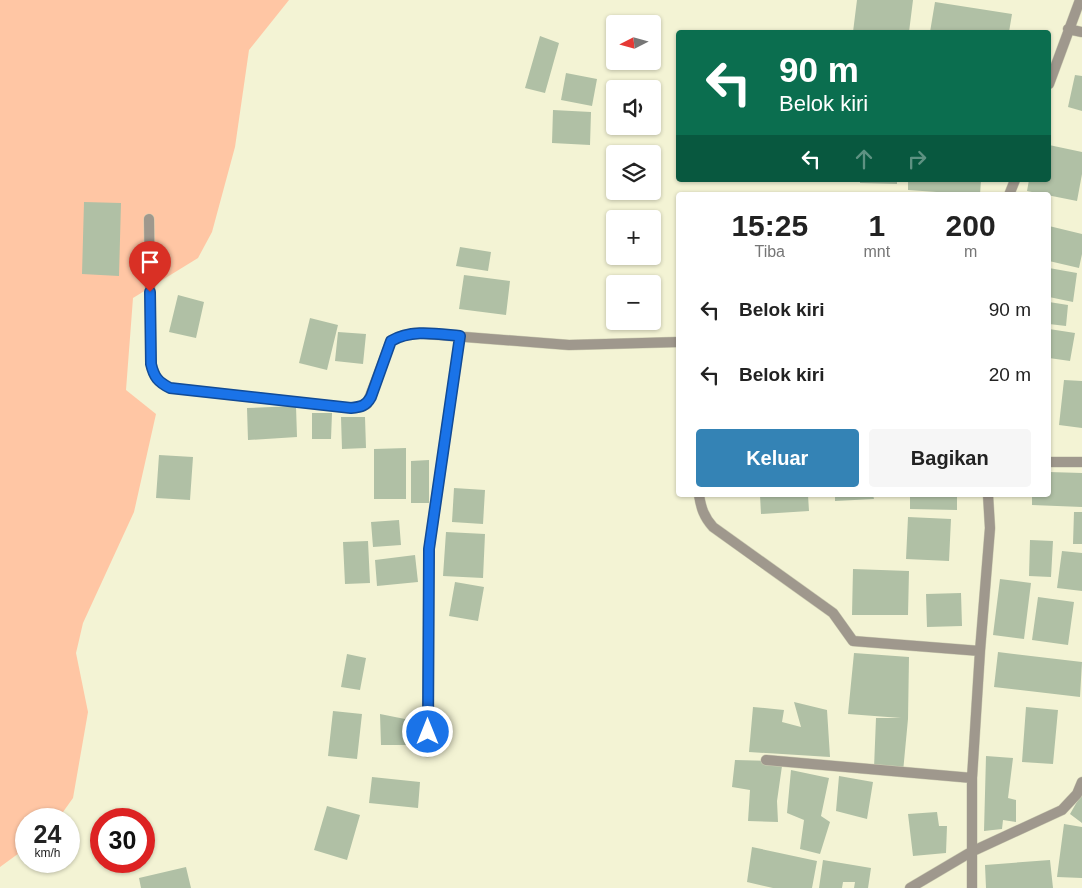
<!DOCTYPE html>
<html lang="id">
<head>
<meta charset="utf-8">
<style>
  :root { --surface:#fff; --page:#f6f6f6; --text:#222; --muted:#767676; --accent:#3483b5 }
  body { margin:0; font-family:Helvetica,sans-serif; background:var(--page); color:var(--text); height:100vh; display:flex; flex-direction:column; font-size:19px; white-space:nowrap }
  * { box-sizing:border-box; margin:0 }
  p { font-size:16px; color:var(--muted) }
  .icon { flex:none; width:28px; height:28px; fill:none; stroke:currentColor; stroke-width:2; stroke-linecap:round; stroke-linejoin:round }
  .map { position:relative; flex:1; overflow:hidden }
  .side { position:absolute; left:676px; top:192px; width:375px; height:305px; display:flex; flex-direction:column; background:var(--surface); border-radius:5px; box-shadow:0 1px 4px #0004 }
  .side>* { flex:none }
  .guide { position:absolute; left:676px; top:30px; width:375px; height:152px; border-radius:5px; box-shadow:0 1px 4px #0004; background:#0b6e4f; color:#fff; overflow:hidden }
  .needle { width:32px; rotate:264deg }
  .controls { position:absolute; left:606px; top:15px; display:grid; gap:10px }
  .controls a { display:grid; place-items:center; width:55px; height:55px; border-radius:5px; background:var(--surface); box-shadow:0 1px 4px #0004; font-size:25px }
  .speed { position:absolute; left:15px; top:808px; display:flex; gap:10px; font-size:25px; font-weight:700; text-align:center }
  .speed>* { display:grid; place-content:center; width:65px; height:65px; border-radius:50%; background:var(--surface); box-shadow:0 1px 4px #0004; line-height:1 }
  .speed small { font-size:12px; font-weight:400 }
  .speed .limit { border:8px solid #d22; background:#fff; color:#111 }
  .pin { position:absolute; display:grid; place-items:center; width:42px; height:42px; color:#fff; margin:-51px -21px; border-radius:50% 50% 50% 0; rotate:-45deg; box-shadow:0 0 5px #0007 }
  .pin .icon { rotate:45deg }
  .me { position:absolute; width:55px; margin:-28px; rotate:0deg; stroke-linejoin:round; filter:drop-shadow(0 0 4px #0008) }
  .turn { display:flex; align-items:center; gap:18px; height:105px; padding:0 20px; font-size:22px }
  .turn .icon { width:65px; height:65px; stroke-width:2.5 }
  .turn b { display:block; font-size:35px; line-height:42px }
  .lanes { display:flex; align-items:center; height:48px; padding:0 20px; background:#0003; justify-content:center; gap:25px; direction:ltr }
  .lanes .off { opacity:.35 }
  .eta { display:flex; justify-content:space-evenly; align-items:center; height:85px; text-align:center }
  .eta b { font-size:30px; font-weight:800; line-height:35px }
  .cta { display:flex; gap:10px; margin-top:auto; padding:10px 20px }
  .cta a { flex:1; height:58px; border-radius:5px; background:var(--accent); color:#fff; font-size:20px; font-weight:800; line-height:58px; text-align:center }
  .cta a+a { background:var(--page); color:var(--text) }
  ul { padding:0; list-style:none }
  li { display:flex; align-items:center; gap:15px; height:65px; padding:0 20px }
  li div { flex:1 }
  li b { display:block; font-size:19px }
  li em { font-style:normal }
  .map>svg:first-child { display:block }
  .green { fill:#ffc6a4 }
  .building { fill:#b0c0a5 }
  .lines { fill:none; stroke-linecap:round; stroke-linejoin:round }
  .street-casing { stroke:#ceceb3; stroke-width:11 }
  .street { stroke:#9f988d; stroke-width:10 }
  .route-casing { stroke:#114b97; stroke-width:12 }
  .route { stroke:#1a73e8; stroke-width:9 }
</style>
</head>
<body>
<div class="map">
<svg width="1082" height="888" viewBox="0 0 1082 888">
  <rect width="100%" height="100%" fill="#f3f3d4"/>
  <path class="green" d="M0,0H289L249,50L235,147L212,232L198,258L133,298L126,390L156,414L134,512L83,623L76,653L88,712L73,798L58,819H26V848L0,867Z"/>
  <path class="building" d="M857,0H913L909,32H853Z
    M935,2L1012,14L1009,32H930Z
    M540,36L559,43L545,93L525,88Z
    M566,73L597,79L592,106L561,100Z
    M1075,75L1082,76V111L1068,107Z
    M553,110L591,112L590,145L552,143Z
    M1049,145L1082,152V174L1077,201L1027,191L1029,180H1049Z
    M860,180H897V184L860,183Z
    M908,180H981L980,195L908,190Z
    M84,202L121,203L119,276L82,274Z
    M1049,226L1082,234V254L1079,268L1049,261Z
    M460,247L491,252L488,271L456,266Z
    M1049,268L1077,273L1073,302L1049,297Z
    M464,275L510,281L506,315L459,309Z
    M178,295L204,302L196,338L169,332Z
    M1049,302L1068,305L1066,326L1049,324Z
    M310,318L338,325L327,370L299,363Z
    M1049,329L1075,333L1070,361L1049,358Z
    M338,332L366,334L363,364L335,361Z
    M1064,380L1082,381V428L1059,425Z
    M296,406L297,437L248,440L247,408Z
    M312,413H332L331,439H312Z
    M341,417H365L366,448L342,449Z
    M406,448V499H374V449Z
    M159,455L193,457L190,500L156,498Z
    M429,460V503H411V461Z
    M1049,472L1082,473V507L1032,505V495H1049Z
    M454,488L485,490L483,524L452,522Z
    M760,495H808L809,511L761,514Z
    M835,495H873L874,499L835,501Z
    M910,495H957V510L910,509Z
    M1074,512H1082V544H1073Z
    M908,517L951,519L949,561L906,559Z
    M399,520L401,545L373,547L371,522Z
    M446,532L485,534L483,578L443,576Z
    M1030,540L1053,541L1051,577L1029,576Z
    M368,541L370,583L345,584L343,542Z
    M1062,551L1082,553V591L1057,588Z
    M415,555L418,582L377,586L375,560Z
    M853,569L909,571L908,615H852Z
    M1000,579L1031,583L1024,639L993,635Z
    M455,582L484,587L478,621L449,616Z
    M961,593L962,626L927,627L926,594Z
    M1038,597L1074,602L1068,645L1032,640Z
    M998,652L1082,662L1080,697L994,687Z
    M854,653L909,657L908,719L903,772L874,768L876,718H901L848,714Z
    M347,654L366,658L360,690L341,687Z
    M794,702L827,710L830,757L749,752L753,707L784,710L782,722L801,727Z
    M1026,707L1058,710L1053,764L1022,762Z
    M333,711L362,714L357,759L328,756Z
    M380,714L420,722L421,745H381Z
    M986,756L1013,758L1008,798L1016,800V822L1003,820L1002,829L984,831Z
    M735,760L777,761L782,766L777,801L778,822L748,821L750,790L732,787Z
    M791,770L829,778L821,816L830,822L820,854L800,849L804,820L787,813Z
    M839,776L873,782L867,819L836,811Z
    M372,777L420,782L418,808L369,803Z
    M1082,793V823L1070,814Z
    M327,806L360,815L347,860L314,850Z
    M937,812L939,826H947L946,853L913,856L908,814Z
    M1064,824L1082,827V878L1057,877Z
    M752,847L817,861L812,888H773L747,882Z
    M823,860L871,868L868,888H854L855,882H843L842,888H819Z
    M1050,860L1053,888H986L985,865Z
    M186,867L191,888H141L139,878Z"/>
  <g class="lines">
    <g class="street-casing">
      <path id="street" d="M1068,29L1082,32
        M1049,84L1080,0
        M1009,195L1015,180
        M149,219L151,364C154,377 158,382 170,388L351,408L361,407L367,404L391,341L401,336L414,333L569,345L679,342
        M1049,462H1082
        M699,495C701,508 704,517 713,527L833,613L853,641L980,651
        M427,752L429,549L460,336
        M766,760L972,778
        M910,888L971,852L1062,810L1077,794L1082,782
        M972,888V778L980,651L990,528L988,495"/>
    </g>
    <use href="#street" class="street"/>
  </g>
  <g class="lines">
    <g class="route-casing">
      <path id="route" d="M150,292L151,364C154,377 158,382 170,388L351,408C361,407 366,406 371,397L391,341C412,329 437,334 460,336L429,549L428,732"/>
    </g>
    <use href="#route" class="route"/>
  </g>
</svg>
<div class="controls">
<a><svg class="needle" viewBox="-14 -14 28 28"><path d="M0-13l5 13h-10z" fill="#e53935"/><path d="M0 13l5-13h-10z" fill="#767676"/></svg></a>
<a><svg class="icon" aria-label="sound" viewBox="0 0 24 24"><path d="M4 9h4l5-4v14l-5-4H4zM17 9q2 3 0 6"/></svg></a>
<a><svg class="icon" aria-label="layers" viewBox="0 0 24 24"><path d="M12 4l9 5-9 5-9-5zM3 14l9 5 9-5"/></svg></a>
<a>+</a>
<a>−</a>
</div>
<div class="speed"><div>24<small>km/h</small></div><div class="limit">30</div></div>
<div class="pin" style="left:150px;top:292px;background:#d93025"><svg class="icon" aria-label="arrive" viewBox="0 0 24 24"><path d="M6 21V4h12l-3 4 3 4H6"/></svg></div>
<svg class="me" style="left:428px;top:732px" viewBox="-20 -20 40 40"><circle r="17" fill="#1a73e8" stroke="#fff" stroke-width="3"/><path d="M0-11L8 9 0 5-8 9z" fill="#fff"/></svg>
<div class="guide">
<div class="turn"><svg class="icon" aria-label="left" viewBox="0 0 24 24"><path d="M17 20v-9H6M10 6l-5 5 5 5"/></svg><div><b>90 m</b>Belok kiri</div></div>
<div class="lanes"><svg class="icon" aria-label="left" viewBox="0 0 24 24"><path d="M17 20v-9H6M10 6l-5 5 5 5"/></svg><svg class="icon off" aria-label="ahead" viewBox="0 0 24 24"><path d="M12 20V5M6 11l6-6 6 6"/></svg><svg class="icon off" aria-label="right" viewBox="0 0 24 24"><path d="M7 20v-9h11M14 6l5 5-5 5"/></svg></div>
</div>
<section class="side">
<div class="eta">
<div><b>15:25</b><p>Tiba</p></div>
<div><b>1</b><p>mnt</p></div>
<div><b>200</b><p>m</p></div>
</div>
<ul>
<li><svg class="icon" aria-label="left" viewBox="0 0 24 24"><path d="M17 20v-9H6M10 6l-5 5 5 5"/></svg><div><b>Belok kiri</b></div><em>90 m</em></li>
<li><svg class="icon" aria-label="left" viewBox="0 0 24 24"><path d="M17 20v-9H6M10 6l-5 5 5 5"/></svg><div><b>Belok kiri</b></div><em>20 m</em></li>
</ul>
<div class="cta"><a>Keluar</a><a>Bagikan</a></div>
</section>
</div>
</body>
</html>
